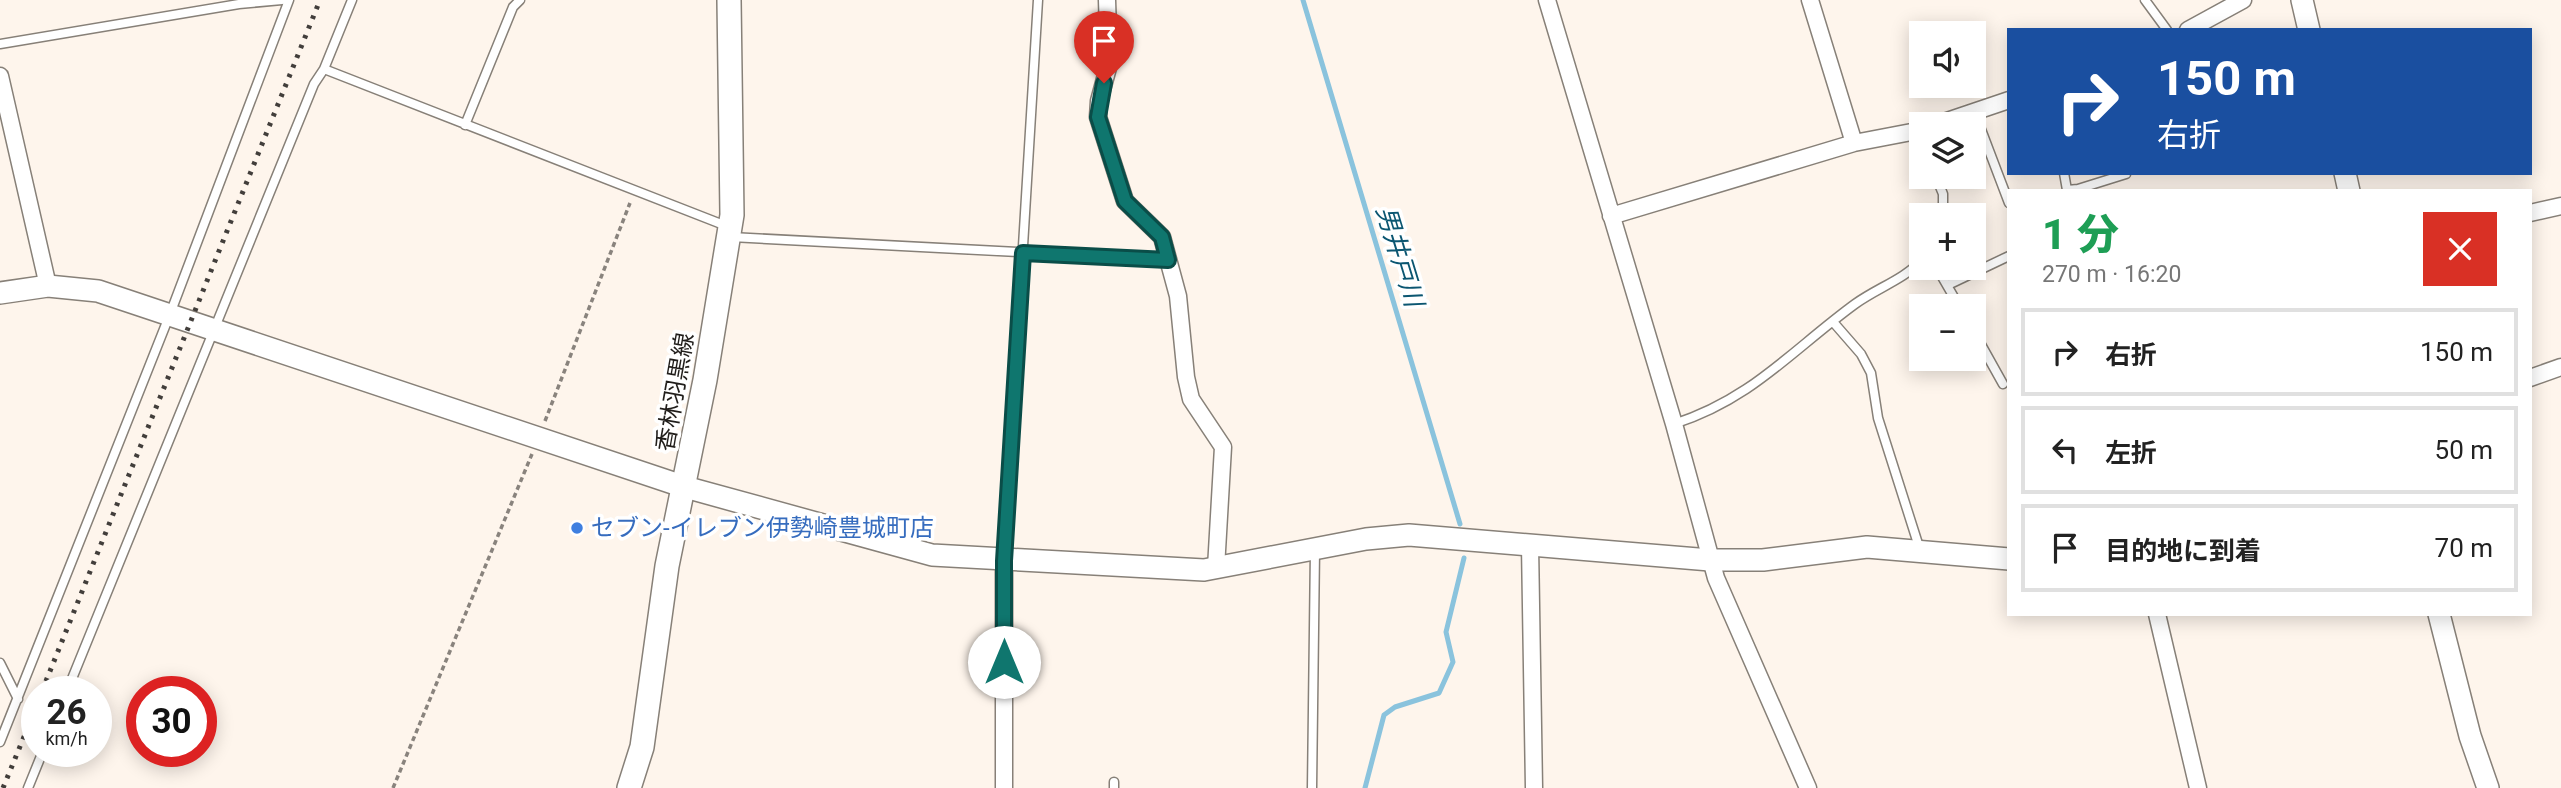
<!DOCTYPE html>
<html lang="ja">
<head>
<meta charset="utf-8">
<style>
  :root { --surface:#fff; --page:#f6f6f6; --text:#222; --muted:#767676; --line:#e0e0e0 }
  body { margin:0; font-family:Roboto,"Noto Sans JP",sans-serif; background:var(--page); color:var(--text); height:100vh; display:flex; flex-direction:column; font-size:26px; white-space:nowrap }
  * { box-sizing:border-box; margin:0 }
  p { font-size:23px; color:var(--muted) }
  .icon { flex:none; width:38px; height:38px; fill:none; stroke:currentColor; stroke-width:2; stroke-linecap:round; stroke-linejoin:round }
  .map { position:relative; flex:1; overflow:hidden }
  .panel { position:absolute; left:2007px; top:189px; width:525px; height:427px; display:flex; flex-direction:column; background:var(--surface); border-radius:0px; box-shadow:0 4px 18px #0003 }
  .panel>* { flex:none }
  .guide { position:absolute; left:2007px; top:28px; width:525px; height:147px; border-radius:0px; box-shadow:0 4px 18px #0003; background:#1a4fa0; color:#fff; overflow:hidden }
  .fabs { position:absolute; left:1909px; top:21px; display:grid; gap:14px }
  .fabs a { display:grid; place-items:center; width:77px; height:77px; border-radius:0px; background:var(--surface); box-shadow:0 4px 18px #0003; font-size:35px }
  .speed { position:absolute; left:21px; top:676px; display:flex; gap:14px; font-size:35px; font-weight:700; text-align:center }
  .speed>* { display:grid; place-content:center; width:91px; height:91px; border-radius:50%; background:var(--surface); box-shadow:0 4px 18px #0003; line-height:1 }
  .speed small { font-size:18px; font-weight:400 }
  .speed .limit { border:10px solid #d22; background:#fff; color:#111 }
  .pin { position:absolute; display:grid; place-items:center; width:60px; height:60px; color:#fff; margin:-72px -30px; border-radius:50% 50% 50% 0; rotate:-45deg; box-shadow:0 0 7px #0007 }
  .pin .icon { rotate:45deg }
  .me { position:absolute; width:77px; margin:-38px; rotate:0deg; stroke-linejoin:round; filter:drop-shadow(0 0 5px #0008) }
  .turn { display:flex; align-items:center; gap:24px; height:147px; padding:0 35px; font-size:32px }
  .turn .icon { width:91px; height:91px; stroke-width:2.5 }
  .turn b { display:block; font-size:49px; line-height:60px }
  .round { display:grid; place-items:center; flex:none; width:74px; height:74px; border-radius:0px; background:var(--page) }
  .overview { display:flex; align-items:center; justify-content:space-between; height:119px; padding:0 35px }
  h1 { font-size:42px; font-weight:800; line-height:52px; color:#1e9e55 }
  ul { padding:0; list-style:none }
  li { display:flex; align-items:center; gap:21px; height:88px; margin:0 14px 10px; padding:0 21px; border:4px solid var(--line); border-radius:0px }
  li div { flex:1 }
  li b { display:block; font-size:26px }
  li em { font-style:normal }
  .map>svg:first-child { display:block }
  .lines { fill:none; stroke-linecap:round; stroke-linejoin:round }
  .stream { stroke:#8ac3dd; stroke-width:5 }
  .service-casing { stroke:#878078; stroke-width:11 }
  .minor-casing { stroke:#878078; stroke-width:19 }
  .tertiary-casing { stroke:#878078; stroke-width:24 }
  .secondary-casing { stroke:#878078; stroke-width:26 }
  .path { stroke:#89837d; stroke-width:3.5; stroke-dasharray:5 3.5; stroke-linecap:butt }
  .service { stroke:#fff; stroke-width:8 }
  .minor { stroke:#fff; stroke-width:16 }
  .tertiary { stroke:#fff; stroke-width:21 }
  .secondary { stroke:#fff; stroke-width:23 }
  .rail { stroke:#423e3b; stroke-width:5; stroke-dasharray:3.5 7; stroke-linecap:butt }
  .route-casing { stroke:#0a4d48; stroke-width:18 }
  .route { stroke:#0f766e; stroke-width:12 }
  .shop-dot { fill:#3f7fe0; stroke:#fff; stroke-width:2.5 }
  .labels { text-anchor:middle; stroke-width:7; stroke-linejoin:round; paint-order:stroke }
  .street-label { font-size:24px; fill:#211e1b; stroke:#fff }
  .shop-label { font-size:24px; fill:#366cbe; stroke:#fff; text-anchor:start }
  .water-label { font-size:26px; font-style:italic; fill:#0b5671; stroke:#fff }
</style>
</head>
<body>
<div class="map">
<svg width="2561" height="788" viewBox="0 0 2561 788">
  <rect width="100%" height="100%" fill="#fef5ec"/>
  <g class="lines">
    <path class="stream" d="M1303,0L1460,524
      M1365,788L1384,715L1395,707L1439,693L1453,662L1446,632L1464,558"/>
    <g class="service-casing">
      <path id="service" d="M2145,0L2167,30
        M0,44L239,4L282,0
        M324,69L729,227
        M1974,111L2009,203
        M465,125L513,7L520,0
        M2064,173L2067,190L2078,189L2126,174
        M1936,177L1943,194V215
        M731,237L1168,260
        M1937,268L1959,306
        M1948,285L2009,256
        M1834,323L1861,354L1871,373L1878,418L1920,550
        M1974,332L2003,384
        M1674,424C1752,399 1792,350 1855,304C1877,288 1903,280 1922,260
        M1004,558L1038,0
        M0,663L18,699
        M67,691L314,84L324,69L352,0
        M0,742L170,314L289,0
        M1114,782V788
        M28,788L43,751
        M1312,788L1315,549"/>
    </g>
    <g class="minor-casing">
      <path id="minor" d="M1107,0L1109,64L1099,101L1098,117L1125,201L1162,237L1178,296L1186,377L1191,399L1223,447L1216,568
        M1547,0L1674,424L1716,578L1808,788
        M1810,0L1854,143
        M2188,30L2243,0
        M0,76L48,286
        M1938,124L2009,100
        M2530,213L2561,206
        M1611,216L1854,143L1922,130
        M2530,378L2561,367
        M1530,545L1534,788
        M1004,561V788
        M2157,614L2198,788"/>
    </g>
    <g class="tertiary-casing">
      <path id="tertiary" d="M2302,0L2309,30
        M2345,173L2349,191
        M0,293L48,286L98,291L685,487L932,555L1204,570L1366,539L1409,535L1710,560H1763L1867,547L2009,559
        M2439,614L2470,736L2488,788"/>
    </g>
    <g class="secondary-casing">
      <path id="secondary" d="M629,788L642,747L667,566L705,380L732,215L729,0"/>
    </g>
    <path class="path" d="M545,421L630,203
      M393,788L532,454"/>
    <use href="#service" class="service"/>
    <use href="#minor" class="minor"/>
    <use href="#tertiary" class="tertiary"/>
    <use href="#secondary" class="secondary"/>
    <path class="rail" d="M42,691L320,0
      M3,788L37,705"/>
  </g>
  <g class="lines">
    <g class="route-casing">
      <path id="route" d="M1004,662V561L1023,253L1168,260L1162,237L1125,201L1098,117L1104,83"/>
    </g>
    <use href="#route" class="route"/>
  </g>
  <circle class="shop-dot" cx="577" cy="528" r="7"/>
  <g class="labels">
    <g class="street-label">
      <text transform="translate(675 392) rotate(-80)" y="8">香林羽黒線</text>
    </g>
    <g class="shop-label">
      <text x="591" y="536">セブン-イレブン伊勢崎豊城町店</text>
    </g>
    <g class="water-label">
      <text transform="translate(1400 256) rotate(73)" y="9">男井戸川</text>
    </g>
  </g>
</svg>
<div class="fabs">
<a><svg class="icon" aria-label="sound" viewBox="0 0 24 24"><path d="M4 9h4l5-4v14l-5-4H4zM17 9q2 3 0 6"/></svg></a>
<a><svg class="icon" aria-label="layers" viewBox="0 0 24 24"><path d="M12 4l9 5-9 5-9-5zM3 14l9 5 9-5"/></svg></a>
<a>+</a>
<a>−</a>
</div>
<div class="speed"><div>26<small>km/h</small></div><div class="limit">30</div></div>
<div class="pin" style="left:1104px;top:83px;background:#d93025"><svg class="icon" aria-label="arrive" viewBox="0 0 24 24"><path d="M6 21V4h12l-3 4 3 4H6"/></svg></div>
<svg class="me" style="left:1004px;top:662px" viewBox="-20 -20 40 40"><circle r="19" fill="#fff"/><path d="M0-13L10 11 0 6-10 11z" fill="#0f766e"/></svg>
<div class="guide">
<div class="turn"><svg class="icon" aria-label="right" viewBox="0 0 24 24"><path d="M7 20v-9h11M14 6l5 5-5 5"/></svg><div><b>150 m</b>右折</div></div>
</div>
<section class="panel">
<div class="overview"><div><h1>1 分</h1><p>270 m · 16:20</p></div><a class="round" style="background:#d93025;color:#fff"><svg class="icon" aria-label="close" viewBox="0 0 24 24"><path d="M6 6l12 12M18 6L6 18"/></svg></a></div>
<ul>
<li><svg class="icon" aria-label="right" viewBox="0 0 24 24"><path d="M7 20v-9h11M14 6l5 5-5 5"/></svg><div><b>右折</b></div><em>150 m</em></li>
<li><svg class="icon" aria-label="left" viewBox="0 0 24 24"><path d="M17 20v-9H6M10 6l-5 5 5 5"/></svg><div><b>左折</b></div><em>50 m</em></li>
<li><svg class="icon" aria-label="arrive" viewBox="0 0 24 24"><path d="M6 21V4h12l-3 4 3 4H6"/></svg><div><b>目的地に到着</b></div><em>70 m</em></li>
</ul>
</section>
</div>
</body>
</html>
